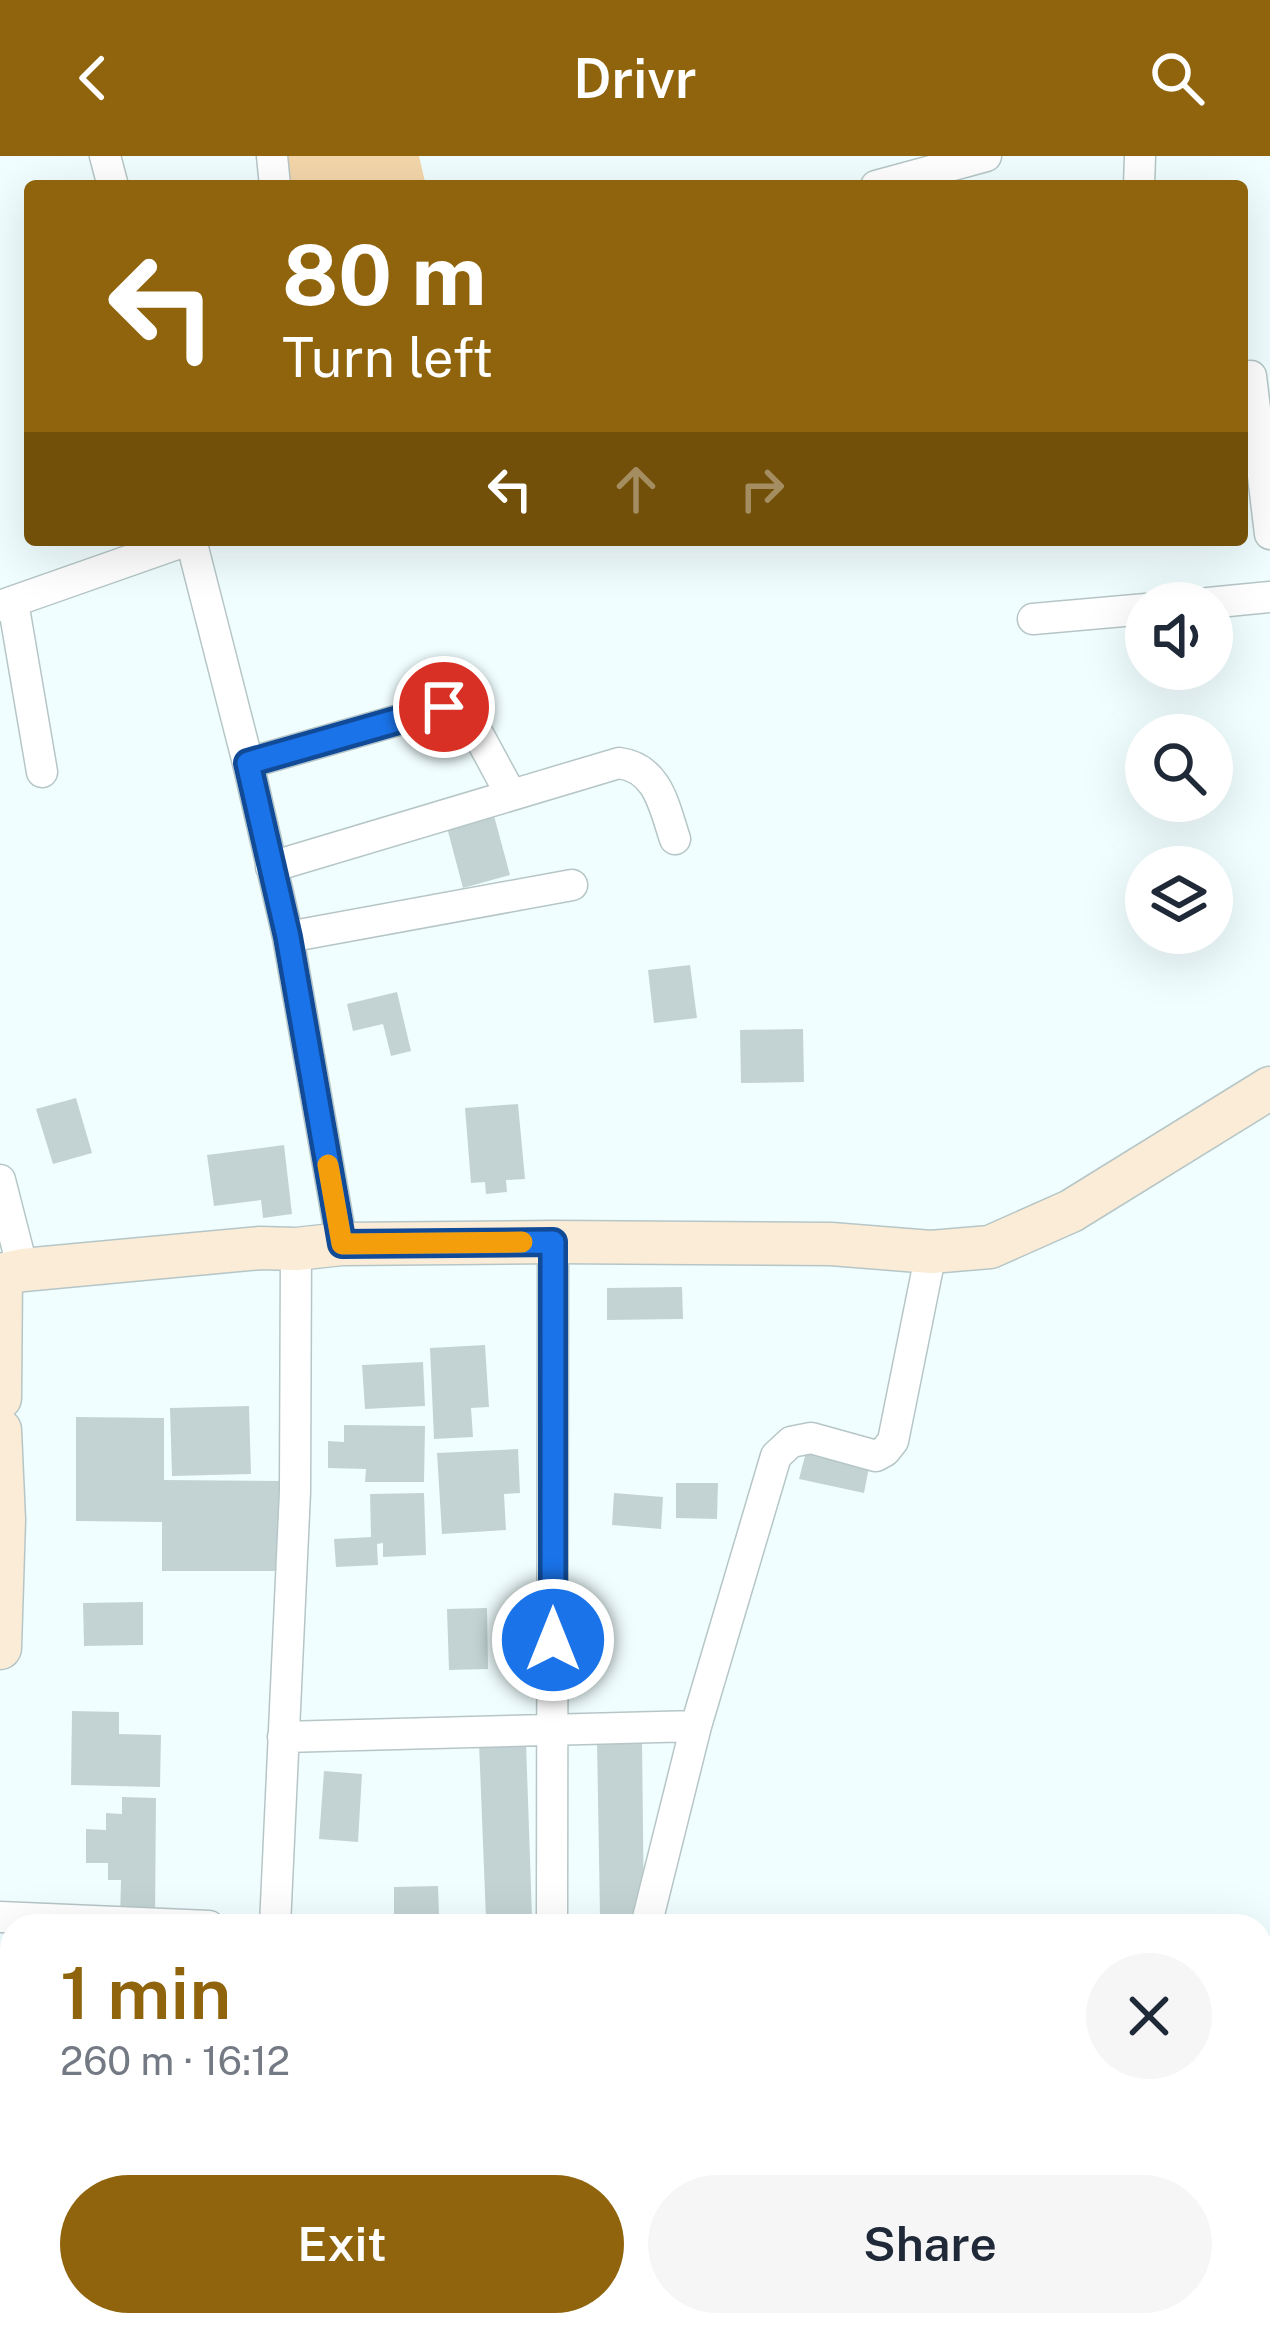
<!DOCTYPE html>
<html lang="en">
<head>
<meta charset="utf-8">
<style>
  :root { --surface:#fff; --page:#f6f6f7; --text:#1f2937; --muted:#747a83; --accent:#90640d }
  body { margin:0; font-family:"Public Sans",sans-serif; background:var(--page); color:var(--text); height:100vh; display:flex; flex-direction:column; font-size:45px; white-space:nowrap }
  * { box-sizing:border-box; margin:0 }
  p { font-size:39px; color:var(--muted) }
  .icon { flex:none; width:66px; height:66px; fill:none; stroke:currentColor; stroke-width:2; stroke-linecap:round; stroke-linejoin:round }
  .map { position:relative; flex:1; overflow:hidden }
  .side { position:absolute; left:0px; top:1758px; width:1272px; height:423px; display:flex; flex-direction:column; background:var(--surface); border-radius:36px 36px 0 0; box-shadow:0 12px 48px #0002 }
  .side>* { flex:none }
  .top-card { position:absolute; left:24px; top:24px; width:1224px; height:366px; border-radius:12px; box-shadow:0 12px 48px #0002; background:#90640d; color:#fff; overflow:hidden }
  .controls { position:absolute; left:1125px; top:426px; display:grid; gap:24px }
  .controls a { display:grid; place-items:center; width:108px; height:108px; border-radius:50%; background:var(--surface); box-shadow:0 12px 48px #0002; font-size:60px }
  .pin { position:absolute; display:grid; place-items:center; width:102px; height:102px; color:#fff; margin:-51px; border:6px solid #fff; border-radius:50%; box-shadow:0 3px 12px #0007 }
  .me { position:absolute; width:132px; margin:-66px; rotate:0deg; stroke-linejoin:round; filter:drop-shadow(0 0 9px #0008) }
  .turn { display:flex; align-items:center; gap:42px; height:252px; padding:0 60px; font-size:54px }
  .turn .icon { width:156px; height:156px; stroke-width:2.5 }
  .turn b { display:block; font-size:84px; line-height:102px }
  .lanes { display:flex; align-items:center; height:114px; padding:0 60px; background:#0003; justify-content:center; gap:60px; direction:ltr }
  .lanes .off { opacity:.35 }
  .round { display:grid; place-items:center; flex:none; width:126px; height:126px; border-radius:63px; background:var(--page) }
  .head { display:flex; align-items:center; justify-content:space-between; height:204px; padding:0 60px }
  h1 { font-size:72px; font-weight:600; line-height:90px; color:var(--accent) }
  .action { display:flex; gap:24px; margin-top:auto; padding:24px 60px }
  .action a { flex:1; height:138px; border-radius:72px; background:var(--accent); color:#fff; font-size:48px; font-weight:600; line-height:138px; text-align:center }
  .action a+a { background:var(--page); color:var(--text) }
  header { display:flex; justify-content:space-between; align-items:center; height:156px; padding:0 60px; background:var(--accent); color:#fff; font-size:54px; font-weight:600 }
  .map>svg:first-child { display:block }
  .green { fill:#f4d6aa }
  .building { fill:#c3d3d4 }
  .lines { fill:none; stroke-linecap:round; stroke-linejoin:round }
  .street-casing { stroke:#b6c6c7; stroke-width:33 }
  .secondary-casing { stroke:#b6c6c7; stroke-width:45 }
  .street { stroke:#fff; stroke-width:30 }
  .secondary { stroke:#faecd6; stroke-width:42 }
  .route-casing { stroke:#114b97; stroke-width:30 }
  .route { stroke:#1a73e8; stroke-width:21 }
  .slow { stroke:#f59e0b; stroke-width:21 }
</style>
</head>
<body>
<header><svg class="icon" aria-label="back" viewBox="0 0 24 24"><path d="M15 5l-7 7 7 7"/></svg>Drivr<svg class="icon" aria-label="search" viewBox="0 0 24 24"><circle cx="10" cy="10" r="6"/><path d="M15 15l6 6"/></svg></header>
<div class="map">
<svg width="1270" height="2179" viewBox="0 0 1270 2179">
  <rect width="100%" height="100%" fill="#f1feff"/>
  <path class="green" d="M284,0H419L426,30H287Z"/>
  <path class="building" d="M493,656L510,719L463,732L446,668Z
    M690,809L697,862L654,867L648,814Z
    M397,836L411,895L391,900L383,868L353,875L347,848Z
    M803,873L804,926L741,927L740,874Z
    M76,942L92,997L53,1008L36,953Z
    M518,948L525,1023L506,1024L507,1036L486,1038L485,1026L471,1027L465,952Z
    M284,989L292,1058L263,1062L261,1044L214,1050L207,999Z
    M682,1131L683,1163L607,1164V1132Z
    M485,1189L489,1251L471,1252L473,1281L434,1283L430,1192Z
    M423,1206L425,1250L365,1253L362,1209Z
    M249,1250L251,1318L172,1320L170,1252Z
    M76,1261L164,1262V1324L283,1325V1415H162V1366L76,1365Z
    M344,1269L425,1270L424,1326H365L366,1313L328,1312V1285L344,1286Z
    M807,1292L870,1306L864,1337L799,1323Z
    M518,1293L520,1337L504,1338L506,1374L442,1378L437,1297Z
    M676,1327H718L717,1363L676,1362Z
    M424,1337L426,1399L383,1401V1387L377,1388L378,1409L336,1411L334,1383L371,1381L370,1338Z
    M614,1337L663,1341L661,1373L612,1369Z
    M143,1446V1489L84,1490L83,1447Z
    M487,1452L488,1513L449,1514L447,1453Z
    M72,1555L119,1556V1578L161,1579L160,1631L71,1629Z
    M597,1584H642L644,1760H600Z
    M526,1586L532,1761L486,1763L479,1587Z
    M324,1615L362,1618L358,1686L319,1683Z
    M122,1641L156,1642L155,1763H120L121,1724H108V1707H86V1673L106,1674V1657L122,1658Z
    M438,1730L439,1759L394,1760V1731Z
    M1270,1994V2036L1260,2037V1995Z
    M25,2169H93L92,2179H24Z
    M340,2169H398L397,2179H339Z"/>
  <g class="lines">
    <g class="street-casing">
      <path id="street" d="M105,0L113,30
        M272,0L275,30
        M876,30L986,0
        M1139,30L1140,0
        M1251,220L1270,378
        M191,384L248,607L288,781L342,1088
        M13,446L42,616
        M1208,447L1270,441
        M0,450L188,384
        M1033,463L1146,453
        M248,607L444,551L458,556L471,565L510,637
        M271,711L619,607C658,612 664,650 675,683
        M288,781L572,729
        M0,1024L23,1114
        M283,1581L696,1570
        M0,1761L209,1770
        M275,1770L295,1336L296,1093
        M552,1770L553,1086
        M646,1770L696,1570L776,1300L791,1286L811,1282L876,1300L885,1295L893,1285L931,1096
        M254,2179L255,2169"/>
    </g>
    <g class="secondary-casing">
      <path id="secondary" d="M0,1119L23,1114L260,1092L296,1093L342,1088L553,1086L831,1088L931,1096L990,1091L1071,1055L1270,932
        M0,1242L1,1119
        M0,1274L4,1364L0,1492"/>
    </g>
    <use href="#street" class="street"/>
    <use href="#secondary" class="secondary"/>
  </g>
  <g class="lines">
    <g class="route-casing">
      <path id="route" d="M444,551L248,607L288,781L342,1088L553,1086V1484"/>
    </g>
    <use href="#route" class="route"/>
    <path class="slow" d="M328,1009L342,1088L522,1086"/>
  </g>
</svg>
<div class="controls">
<a><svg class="icon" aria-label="sound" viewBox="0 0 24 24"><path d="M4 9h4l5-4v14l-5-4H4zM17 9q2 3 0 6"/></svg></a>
<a><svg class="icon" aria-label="search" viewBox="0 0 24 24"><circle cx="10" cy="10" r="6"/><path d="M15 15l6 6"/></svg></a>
<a><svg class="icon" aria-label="layers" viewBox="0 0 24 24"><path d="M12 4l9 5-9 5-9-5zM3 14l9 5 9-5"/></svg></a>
</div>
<div class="pin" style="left:444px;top:551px;background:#d93025"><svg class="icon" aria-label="arrive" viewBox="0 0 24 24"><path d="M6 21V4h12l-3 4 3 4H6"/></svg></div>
<svg class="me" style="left:553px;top:1484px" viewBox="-20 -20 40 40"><circle r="17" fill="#1a73e8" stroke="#fff" stroke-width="3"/><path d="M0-11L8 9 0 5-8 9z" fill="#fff"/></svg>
<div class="top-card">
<div class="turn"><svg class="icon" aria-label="left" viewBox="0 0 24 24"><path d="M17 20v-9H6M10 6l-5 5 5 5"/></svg><div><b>80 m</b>Turn left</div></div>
<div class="lanes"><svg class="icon" aria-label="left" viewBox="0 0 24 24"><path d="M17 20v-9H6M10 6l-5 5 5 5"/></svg><svg class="icon off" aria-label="ahead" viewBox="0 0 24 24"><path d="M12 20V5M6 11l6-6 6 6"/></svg><svg class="icon off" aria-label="right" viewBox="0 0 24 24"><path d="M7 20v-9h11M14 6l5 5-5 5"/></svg></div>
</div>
<section class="side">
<div class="head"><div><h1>1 min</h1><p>260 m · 16:12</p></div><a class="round"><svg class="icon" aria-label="close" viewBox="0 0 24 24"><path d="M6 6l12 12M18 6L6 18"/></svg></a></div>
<div class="action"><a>Exit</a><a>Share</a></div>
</section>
</div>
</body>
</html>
